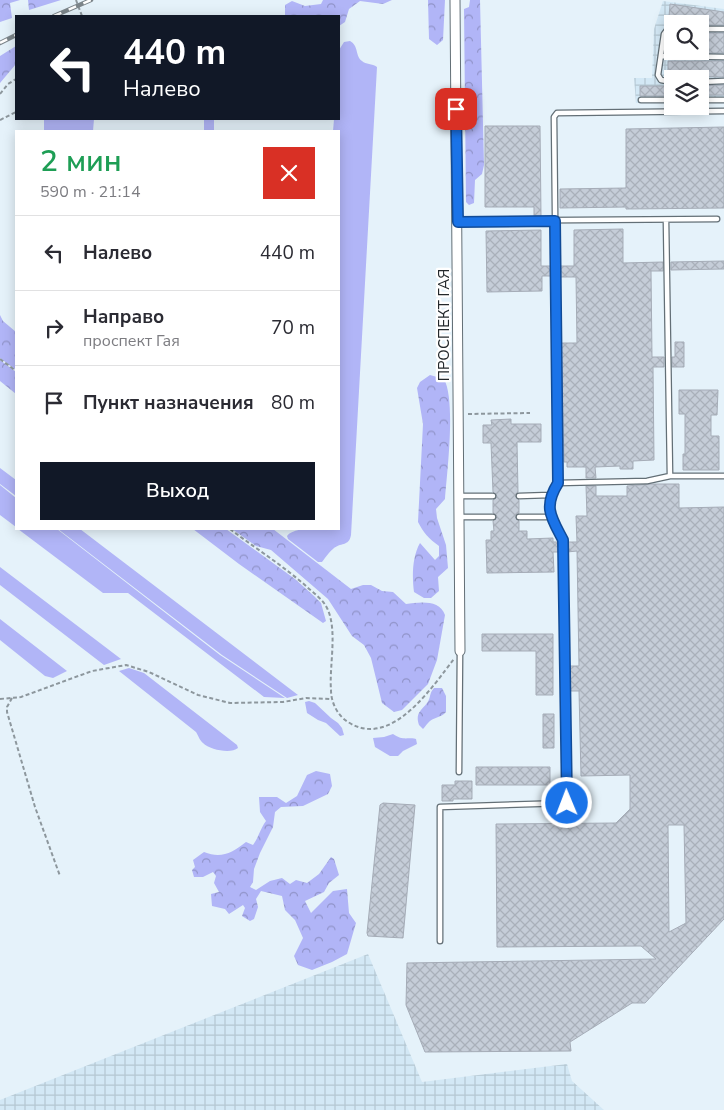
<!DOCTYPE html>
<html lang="ru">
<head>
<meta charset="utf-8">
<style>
  :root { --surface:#fff; --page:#f7f7f7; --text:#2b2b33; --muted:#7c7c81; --line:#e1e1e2; --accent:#111827 }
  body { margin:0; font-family:"Nunito Sans",sans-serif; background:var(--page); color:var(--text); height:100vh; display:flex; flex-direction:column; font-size:19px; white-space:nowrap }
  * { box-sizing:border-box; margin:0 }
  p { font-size:16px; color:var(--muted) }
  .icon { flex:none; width:28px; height:28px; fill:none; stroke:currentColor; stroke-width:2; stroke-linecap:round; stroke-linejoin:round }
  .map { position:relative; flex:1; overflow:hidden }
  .side { position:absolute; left:15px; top:130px; width:325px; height:400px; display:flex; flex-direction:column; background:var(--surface); border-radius:0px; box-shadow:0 2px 12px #0003 }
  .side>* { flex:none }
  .hud { position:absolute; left:15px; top:15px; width:325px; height:105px; border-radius:0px; box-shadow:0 2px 12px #0003; background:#111827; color:#fff; overflow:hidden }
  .controls { position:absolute; left:664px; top:15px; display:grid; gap:10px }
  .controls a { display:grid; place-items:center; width:45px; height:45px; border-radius:0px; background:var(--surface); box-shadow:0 2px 12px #0003; font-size:25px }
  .pin { position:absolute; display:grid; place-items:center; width:42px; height:42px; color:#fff; margin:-21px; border-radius:10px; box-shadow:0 2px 8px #0006 }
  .me { position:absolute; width:55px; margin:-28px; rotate:359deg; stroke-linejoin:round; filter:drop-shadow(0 0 4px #0008) }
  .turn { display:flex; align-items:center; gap:18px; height:105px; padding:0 25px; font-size:22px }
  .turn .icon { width:65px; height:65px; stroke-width:2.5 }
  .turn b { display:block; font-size:35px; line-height:42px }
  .round { display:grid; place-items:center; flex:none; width:52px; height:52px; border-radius:0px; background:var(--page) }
  .head { display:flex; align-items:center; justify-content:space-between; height:85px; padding:0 25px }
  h1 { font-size:30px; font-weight:600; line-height:38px; color:#1e9e55 }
  .primary-button { display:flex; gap:10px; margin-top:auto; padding:10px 25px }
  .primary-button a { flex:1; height:58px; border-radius:0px; background:var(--accent); color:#fff; font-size:20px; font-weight:600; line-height:58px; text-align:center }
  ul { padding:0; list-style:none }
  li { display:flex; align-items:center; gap:15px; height:75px; padding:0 25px; border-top:1px solid var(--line) }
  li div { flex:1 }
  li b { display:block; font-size:19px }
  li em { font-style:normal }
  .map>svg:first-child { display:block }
  .industrial { fill:url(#industrial-grid); fill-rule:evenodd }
  .green { fill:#b1b5f7 }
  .forest { fill:url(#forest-crowns) }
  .building { fill:url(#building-cross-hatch); stroke:#a5acb7; fill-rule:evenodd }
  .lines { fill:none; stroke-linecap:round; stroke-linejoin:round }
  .service-casing { stroke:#636f76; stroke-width:7 }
  .minor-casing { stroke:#636f76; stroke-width:11 }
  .path { stroke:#8d979d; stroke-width:2; stroke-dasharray:4 2.5; stroke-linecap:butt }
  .service { stroke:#fff; stroke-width:4.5 }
  .minor { stroke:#fff; stroke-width:9 }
  .rail-casing { stroke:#7c858a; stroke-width:4.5 }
  .rail { stroke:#fff; stroke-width:2.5; stroke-dasharray:8; stroke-linecap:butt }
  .route-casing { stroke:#114b97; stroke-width:12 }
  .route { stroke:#1a73e8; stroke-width:9 }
  .labels { text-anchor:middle; stroke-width:4.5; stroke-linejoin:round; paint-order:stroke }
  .street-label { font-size:15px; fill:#23282b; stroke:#fff }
</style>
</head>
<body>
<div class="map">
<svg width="724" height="1110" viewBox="0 0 724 1110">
  <defs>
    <pattern id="industrial-grid" width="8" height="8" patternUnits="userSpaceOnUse" patternTransform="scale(1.25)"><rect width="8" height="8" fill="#d3e8f5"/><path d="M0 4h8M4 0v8" fill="none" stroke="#b5c7d2"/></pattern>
    <pattern id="forest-crowns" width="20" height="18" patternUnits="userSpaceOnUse" patternTransform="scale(1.25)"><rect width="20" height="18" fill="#b1b5f7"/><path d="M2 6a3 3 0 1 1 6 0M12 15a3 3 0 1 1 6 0" fill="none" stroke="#9093c8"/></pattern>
    <pattern id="building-cross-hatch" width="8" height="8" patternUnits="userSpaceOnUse" patternTransform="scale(1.25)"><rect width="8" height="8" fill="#c5cdd8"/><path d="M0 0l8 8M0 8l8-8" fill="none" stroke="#a9b0ba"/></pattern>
  </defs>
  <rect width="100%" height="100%" fill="#e5f2fa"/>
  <path class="industrial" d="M663,1L724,9V102H700V79H672V103H636L634,78H652L654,29ZM672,24H700V51H672Z
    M368,954L422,1082L567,1064L572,1081L604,1110H0V1100Z"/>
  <path class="green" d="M350,41C359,46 355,56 362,61C366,65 372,63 377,67L351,535C349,547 340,542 333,549C329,552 325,558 322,562H318L288,539L287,536C294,526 326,529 339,529V131H333L334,119H339V50L344,42Z
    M44,119H94L93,131H44Z
    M204,119H214V131H204Z
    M0,468L16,480V496L0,484Z
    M0,485L16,498V527L0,515Z
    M18,529H57L220,655L285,698L264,697L128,593H103Z
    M58,529H80L298,695L287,698L222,655Z
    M0,567L121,659L104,665L0,585Z
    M0,619L67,671L53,678L45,676L0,640Z
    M129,668L144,673L237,745L238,748C231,754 210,750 203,743C200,741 198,735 196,732L119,671Z
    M309,701L315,703L331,718L338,723L342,728L344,735L340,736L326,723L318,720L307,713L305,702Z
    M393,734C403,741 406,737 416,739L417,744L403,751L398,756H390L375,747L373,738L384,737Z"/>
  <path class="forest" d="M0,0H20L10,3L12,18L0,22Z
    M28,0H61L29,10Z
    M323,0H392L383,4L360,1L349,9L345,22L339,26V16H285V5L292,1L305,6L321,4Z
    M428,0H445L443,40L437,45L429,39Z
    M470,0H480L484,165L482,174L475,180L474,203L469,205L466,202L464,9L469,7Z
    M16,46V64L0,83V56Z
    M0,315L3,321L16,332V370L0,358Z
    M0,360L16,372V394L0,381Z
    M430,375L444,379C456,401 447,472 445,499L436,509L437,518L446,545L448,568L438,577L439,591L431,598H424L414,592C412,577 412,557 420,543L435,560L439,556V546C429,539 423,532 418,522L423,424L417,388L420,382Z
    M193,529H226L295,579L314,596L321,603L326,621L323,623L239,564Z
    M232,529H273L351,589L363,585H371L382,591L393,592L406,604C419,602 440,599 445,615L437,660L428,684L402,710L394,712L382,703L371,658L364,645L352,636L328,599L271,550L256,546Z
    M434,688H442L446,696V712C441,718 433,717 428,723C426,725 425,727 423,729L419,725C415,713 421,711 427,703C431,698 429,693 434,688Z
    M316,771L330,774L332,786L328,794L303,806L281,807L275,812L273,827L260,853L254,869L253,882L250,887L256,890L270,881L282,878L290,884L296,880L307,883L319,874L331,857L334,859L339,875L329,883L324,892L305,901L311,913L333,891L347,889L349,913L356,923L347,954L332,962L312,970L298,965L294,956L303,938L295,920L285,910L282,896L261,891L256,899L258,907L254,919L250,921L242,916L245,908L243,905L229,914L225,909L212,906L211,894L219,892L214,883L216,876L213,872L203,877H194L192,870L195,867L193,860L204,852C221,859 232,853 246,842L253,845C259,837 260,829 266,821L260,812L259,797H277L286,803L297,796L307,775Z"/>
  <path class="building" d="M670,4L724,12V25H700V22L669,17Z
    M700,33H724V53H700Z
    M668,61H724V77L668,76Z
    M724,85V95H700V86Z
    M640,86H672V96H640Z
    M485,126H540L541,216H534V207H485Z
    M724,127V208L626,209V207L560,208V189L626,188V129Z
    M623,229V263L663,262V271H651L652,357H664V367H653L654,460L633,461V469H620V466L595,467L596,478H586V467H567V462H564L561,343H577L576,277H560V266H574V230Z
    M541,230V266H552V276H542V291L487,292L486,231Z
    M724,261V269L671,270V262Z
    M675,342H684V367H672V357H675Z
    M679,390H718L717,415H711V436H719V470H683V454H685V414H679Z
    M511,419V424H541V442H517L518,492L515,496L519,500V513L516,515L515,517L519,521V531H527V539L553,538V542H559V552H553L554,572L487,573L486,540H491V531H494L493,521L497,517L496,515L493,513V500L496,498L497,496L493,492L491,443H483V425H492L491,420Z
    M651,484H679V508L724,507V919L645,1003H632L570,1042L571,1051L425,1052L406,1005L407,963L656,959L641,946L497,947L496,824L616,823L630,809V775L581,776L579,691H569V666H579L577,551L567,552V542H577L576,516H587L586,486H596V496H627V486ZM668,825H684L686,923L669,932Z
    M482,634H553V695H536V651H482Z
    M543,714H554V748H543Z
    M476,767H550V785H476Z
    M455,781H472V799H453V801H442V785H455Z
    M383,803L415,805L403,938L368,936L367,933L380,805Z"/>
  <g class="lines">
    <g class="service-casing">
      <path id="service" d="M700,29H724
        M672,30H667L664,34L658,75L661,80L672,82
        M661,56L724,57
        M700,82L724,81
        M641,100H672
        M700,100H724
        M666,220L670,476
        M458,221L717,219
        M558,483L554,117L557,113L724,111
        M459,496H493
        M519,496L550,495
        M459,517H493
        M550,517V495L558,483L647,481L670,476H724
        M459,772L460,651
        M440,941V807L567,803L563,540L550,517H519"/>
    </g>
    <g class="minor-casing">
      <path id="minor" d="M455,0L460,651"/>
    </g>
    <path class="path" d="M76,0L82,16
      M0,94L8,84L16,79
      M0,120L16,112
      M0,359L16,371
      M468,414L530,413
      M230,529C255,548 282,565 306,586C313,593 322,598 327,608C338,630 329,666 331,690C331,703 338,716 348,722C391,750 432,687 454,659
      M12,698L7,707V712L35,807L60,876
      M0,699L21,697L92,671L126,665L149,672L198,695L230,703L283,702L306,698L332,699"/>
    <use href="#service" class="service"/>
    <use href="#minor" class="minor"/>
    <g class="rail-casing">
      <path id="rail" d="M54,16L91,0
        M0,43L16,35"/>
    </g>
    <use href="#rail" class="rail"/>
  </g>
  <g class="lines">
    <g class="route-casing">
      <path id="route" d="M456,109L458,222L555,221L558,483C543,507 551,517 563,540L567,803"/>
    </g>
    <use href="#route" class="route"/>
  </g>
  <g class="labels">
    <g class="street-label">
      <text transform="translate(444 325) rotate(-90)" y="5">ПРОСПЕКТ ГАЯ</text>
    </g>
  </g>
</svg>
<div class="controls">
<a><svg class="icon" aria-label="search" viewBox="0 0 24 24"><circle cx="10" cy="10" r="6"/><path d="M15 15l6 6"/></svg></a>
<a><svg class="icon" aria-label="layers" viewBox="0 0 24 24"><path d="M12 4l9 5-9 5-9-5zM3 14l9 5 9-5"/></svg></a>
</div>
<div class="pin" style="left:456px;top:109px;background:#d93025"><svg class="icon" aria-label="arrive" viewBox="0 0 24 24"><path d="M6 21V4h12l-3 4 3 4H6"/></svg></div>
<svg class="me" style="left:567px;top:803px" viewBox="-20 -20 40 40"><circle r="17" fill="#1a73e8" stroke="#fff" stroke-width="3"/><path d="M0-11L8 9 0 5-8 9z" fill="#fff"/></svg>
<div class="hud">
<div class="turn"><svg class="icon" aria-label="left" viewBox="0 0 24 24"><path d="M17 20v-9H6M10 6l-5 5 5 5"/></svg><div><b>440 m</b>Налево</div></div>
</div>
<section class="side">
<div class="head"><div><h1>2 мин</h1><p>590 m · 21:14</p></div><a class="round" style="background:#d93025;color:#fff"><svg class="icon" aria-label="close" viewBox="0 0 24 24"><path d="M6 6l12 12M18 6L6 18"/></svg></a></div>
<ul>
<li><svg class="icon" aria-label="left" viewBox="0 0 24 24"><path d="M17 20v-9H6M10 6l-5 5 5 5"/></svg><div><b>Налево</b></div><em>440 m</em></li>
<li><svg class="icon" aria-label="right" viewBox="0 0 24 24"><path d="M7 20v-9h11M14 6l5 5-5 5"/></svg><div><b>Направо</b><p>проспект Гая</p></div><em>70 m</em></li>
<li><svg class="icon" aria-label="arrive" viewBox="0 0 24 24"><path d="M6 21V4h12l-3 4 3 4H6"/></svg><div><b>Пункт назначения</b></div><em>80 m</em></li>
</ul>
<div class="primary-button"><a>Выход</a></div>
</section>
</div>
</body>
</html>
